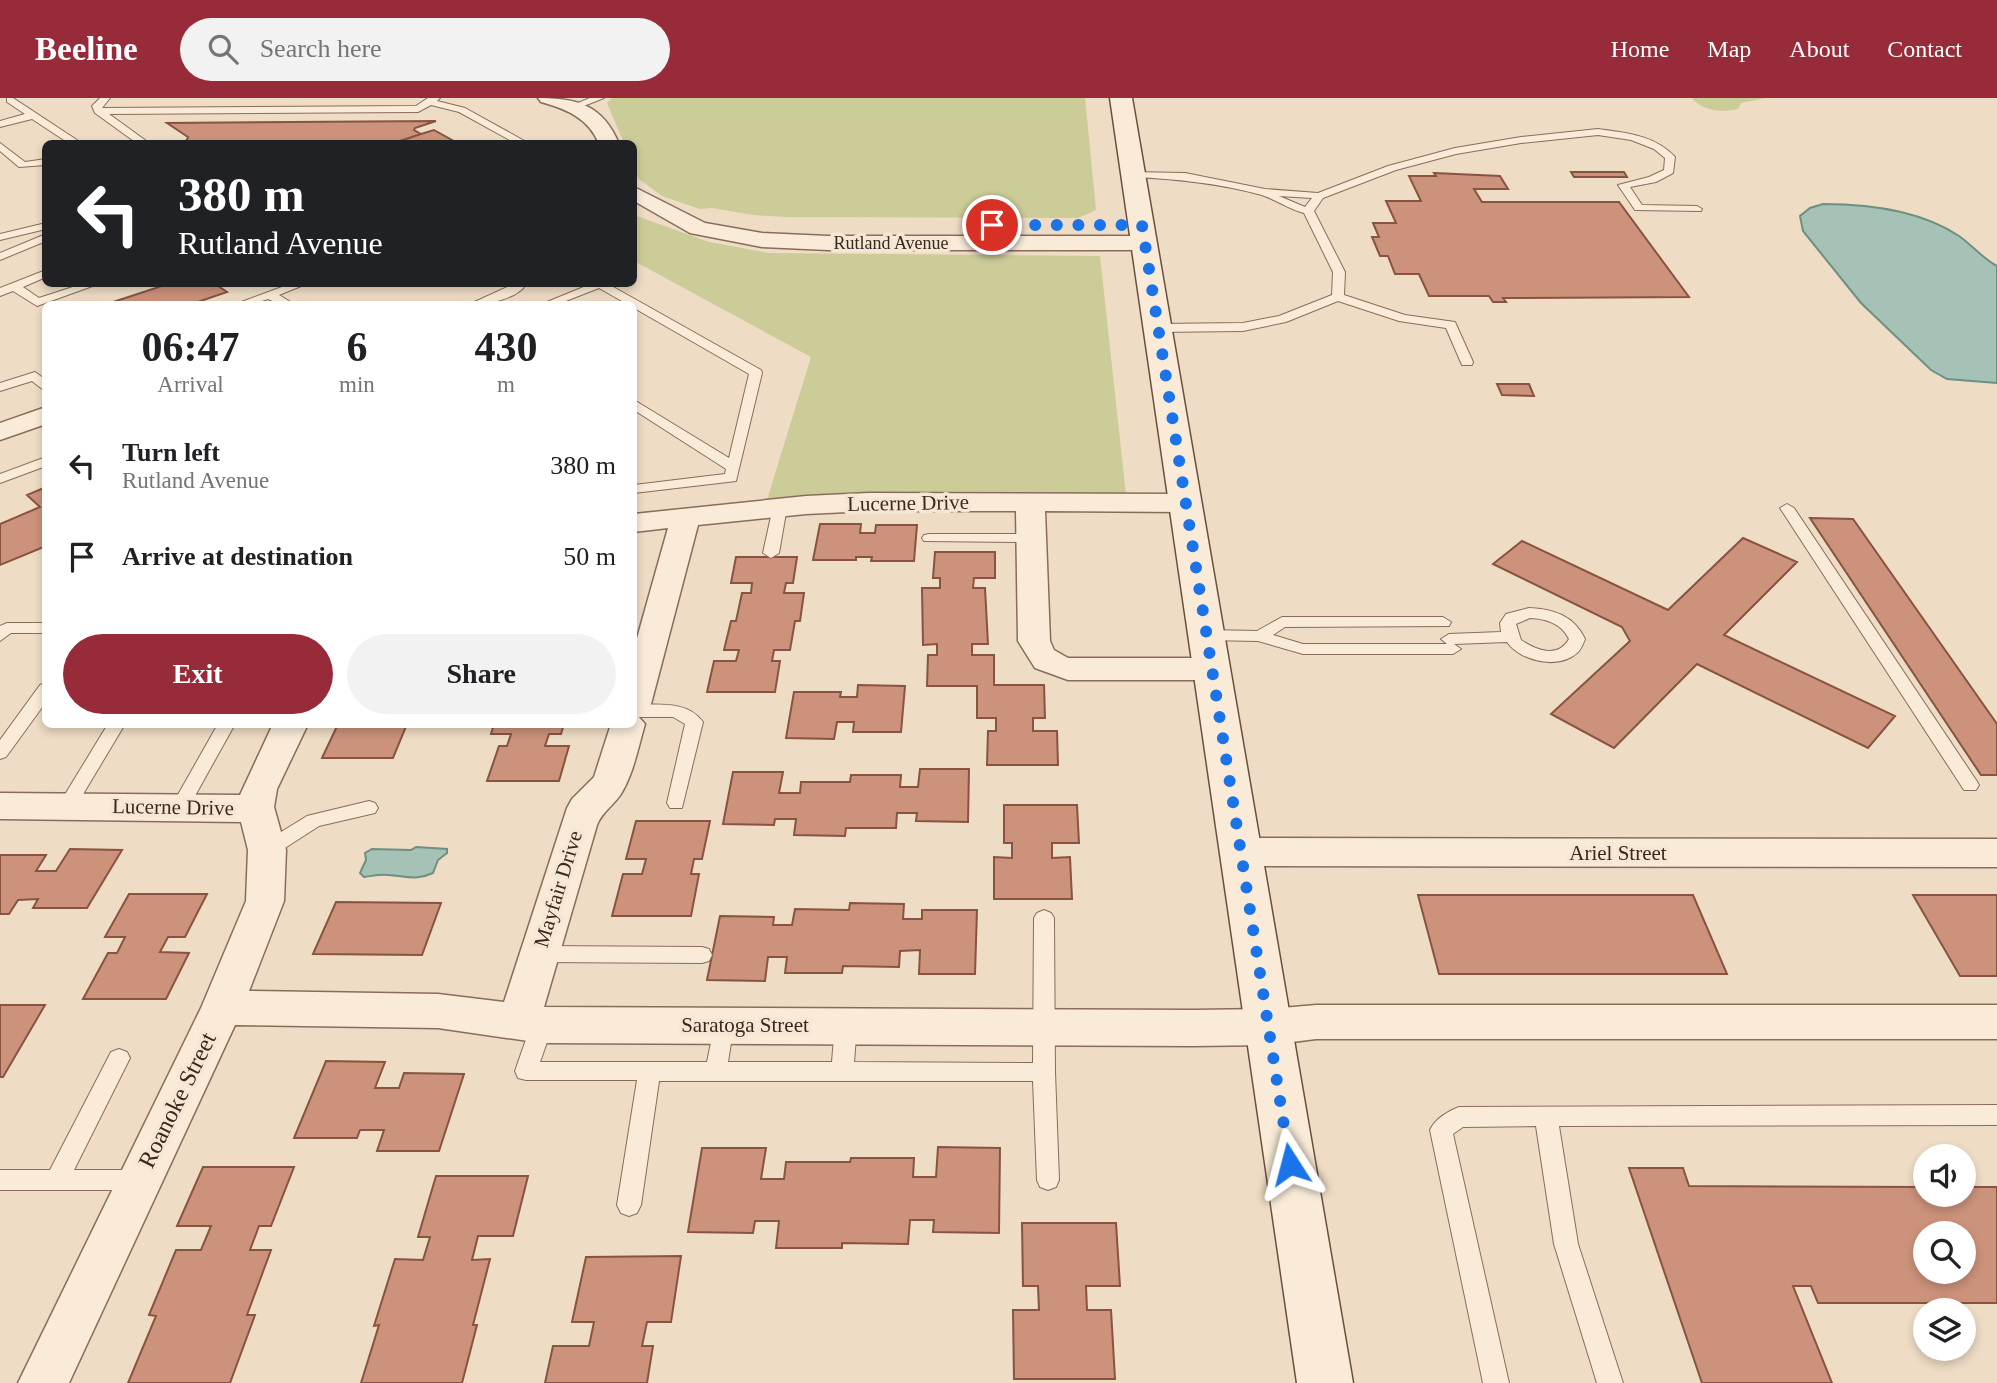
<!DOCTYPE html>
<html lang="en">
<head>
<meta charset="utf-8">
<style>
  :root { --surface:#fff; --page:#f2f2f2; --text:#202124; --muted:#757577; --accent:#982b3a }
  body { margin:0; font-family:Georgia,serif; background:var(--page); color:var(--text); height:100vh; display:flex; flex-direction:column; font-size:26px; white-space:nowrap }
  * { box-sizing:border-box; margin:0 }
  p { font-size:23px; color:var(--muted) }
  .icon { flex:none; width:38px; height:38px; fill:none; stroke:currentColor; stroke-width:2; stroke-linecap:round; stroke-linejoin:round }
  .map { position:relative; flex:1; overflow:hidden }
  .drawer { position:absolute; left:42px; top:203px; width:595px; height:427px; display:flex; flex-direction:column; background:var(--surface); border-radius:10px; box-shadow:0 4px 10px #0003 }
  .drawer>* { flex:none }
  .top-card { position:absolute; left:42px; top:42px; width:595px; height:147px; border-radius:10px; box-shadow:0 4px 10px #0003; background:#202124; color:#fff; overflow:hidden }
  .controls { position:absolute; left:1913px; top:1046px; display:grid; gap:14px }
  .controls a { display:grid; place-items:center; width:63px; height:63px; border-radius:50%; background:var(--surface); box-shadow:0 4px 10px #0003; font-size:35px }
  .pin { position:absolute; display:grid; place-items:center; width:60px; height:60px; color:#fff; margin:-30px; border:4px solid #fff; border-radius:50%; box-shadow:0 2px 7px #0007 }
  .me { position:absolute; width:77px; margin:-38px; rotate:351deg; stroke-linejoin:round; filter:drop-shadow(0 0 5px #0008) }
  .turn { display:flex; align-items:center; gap:24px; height:147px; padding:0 21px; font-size:32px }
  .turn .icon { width:91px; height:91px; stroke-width:2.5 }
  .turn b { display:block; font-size:49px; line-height:60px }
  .eta { display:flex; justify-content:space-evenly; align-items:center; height:119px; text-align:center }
  .eta b { font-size:42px; font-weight:600; line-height:49px }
  .action { display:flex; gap:14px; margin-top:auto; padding:14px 21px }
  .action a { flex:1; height:80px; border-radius:42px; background:var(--accent); color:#fff; font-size:28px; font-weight:600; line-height:80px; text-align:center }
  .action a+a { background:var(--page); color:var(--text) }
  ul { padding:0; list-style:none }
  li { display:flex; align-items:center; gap:21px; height:91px; padding:0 21px }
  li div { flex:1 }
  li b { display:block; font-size:26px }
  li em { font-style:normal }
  header { display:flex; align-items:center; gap:42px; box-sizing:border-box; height:98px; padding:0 35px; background:var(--accent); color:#fff }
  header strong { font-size:33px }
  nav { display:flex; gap:38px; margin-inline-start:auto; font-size:24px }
  .search { width:490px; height:63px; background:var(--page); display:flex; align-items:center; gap:18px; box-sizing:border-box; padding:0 24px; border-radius:38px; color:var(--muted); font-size:26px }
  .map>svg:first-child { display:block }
  .green { fill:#cccc98 }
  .water { fill:#a6c1b6; stroke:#6d9082; stroke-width:2 }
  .building { fill:#cc927b; stroke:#885441; stroke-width:2; fill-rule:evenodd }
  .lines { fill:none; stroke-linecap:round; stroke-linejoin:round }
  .lane-casing { stroke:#896d5b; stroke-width:2 }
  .street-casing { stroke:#896d5b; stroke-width:3 }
  .secondary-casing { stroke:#6b4f3e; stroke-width:3 }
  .lane { fill:#f9ebd8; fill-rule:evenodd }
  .street { fill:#f9ebd8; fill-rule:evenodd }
  .secondary { fill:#f9ebd8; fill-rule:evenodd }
  .route { stroke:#1a73e8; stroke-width:12; stroke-dasharray:0 21.6 }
  .labels { text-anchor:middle; stroke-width:7; stroke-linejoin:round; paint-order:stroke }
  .far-street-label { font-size:18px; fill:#39281f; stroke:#f5e7d4 }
  .street-label { font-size:21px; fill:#39281f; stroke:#f5e7d4 }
  .near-street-label { font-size:24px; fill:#39281f; stroke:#f5e7d4 }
</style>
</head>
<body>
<header>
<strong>Beeline</strong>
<div class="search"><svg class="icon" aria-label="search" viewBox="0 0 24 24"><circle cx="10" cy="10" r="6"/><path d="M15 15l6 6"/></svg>Search here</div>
<nav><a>Home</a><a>Map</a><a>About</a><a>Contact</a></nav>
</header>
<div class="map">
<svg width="1997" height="1285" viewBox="0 0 1997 1285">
  <rect width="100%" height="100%" fill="#eedcc5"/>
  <path class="green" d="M612,0H1085L1096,112L1078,120L785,119L753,117L712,110L700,111L662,98L639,81L634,74V46L624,45L607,5Z
    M1692,0H1766L1741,5L1738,11C1723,15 1702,13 1692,0Z
    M634,117L709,144L769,155L1100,158L1126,397L766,405L811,259L634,163Z"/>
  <path class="water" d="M1823,106C1869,106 1920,112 1959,138C1972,147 1982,160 1997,168V285L1947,281L1931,272L1861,205L1803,133L1800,118L1810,110Z
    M416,749L447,751V755L438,762L433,775C416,783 405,778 388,777C380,776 372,778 364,779L360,775L366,762L365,755L372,751L411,752Z"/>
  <path class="building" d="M436,23L415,30L414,32L421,36L391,46H185L188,39L167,25Z
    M434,32L459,46H391L421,36Z
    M1571,74H1624L1627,79H1574Z
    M1434,75L1500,78L1508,91H1474L1482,104H1619L1689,199L1503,200L1506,204H1493L1489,198H1429L1419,176H1395L1388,158H1380L1372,139H1379L1373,125H1396L1386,103H1421L1409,78H1436Z
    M155,186H215L227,194L192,206H107L159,189Z
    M1497,286H1529L1534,298L1502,297Z
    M46,389V448L0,467V426L40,409L27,397Z
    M1810,420L1853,421L1997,626V677H1981Z
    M820,426H861L860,435H875L876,427H917L914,463H871L872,459H856V462H813Z
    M1743,440L1797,464L1724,537L1895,618L1868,650L1697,566L1614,650L1551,616L1630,543L1622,529L1493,466L1522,443L1668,512Z
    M935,454H995V480H974L973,490H985L988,546H972V557H994V587H1044L1045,620H1033V633H1057L1058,667H987L988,633H996V620H977V588H927L928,557H937V546L923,547L922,490H940V480H933Z
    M736,459H797L793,485H786L784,495H804L800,523H795L790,552H774L772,563H780L775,594H707L714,563H736L739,552H724L731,523H736L742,495H751L752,485H731Z
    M858,587L905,588L901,634H853L854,624H837L834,641L786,640L794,594H841L840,599H857Z
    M338,626H407L393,660H322Z
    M494,626H564L561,636H549L545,648H569L559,683H487L499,648H507L511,636H491Z
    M920,671H969L968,724L916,723L917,715H897L896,730H846L845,738L794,737L796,721H775L774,727L723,726L733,674H783L779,695H800L801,684H850L851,677H901L900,689H918Z
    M1004,707H1077L1079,745H1052V760L1070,759L1072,801H994V759L1012,760V745H1004Z
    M636,723H710L702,761H694L691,776H699L691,818H612L623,776H642L646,761H626Z
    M70,751L122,752L87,810H33L38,801L18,802L9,816H0V757H46L36,773H56Z
    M129,796H207L185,839H168L160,854L189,855L166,901H83L108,855H117L125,839H105Z
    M1418,797H1693L1727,876H1439Z
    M1913,797H1997V878H1960Z
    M336,804L441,805L422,857L313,856Z
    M850,805L904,806L903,821H922V812H977L975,876H919L920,852L900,853L899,869L843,868L842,875H785L787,859H768L765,883L707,882L720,818L774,819L773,827H792L795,811L849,812Z
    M0,907H45L3,979H0Z
    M326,963L385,964L375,990H399L404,975L464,976L439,1053H377L384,1032H360L357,1040H294Z
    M938,1049L1000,1050L999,1135L933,1134L934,1122H910L908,1146L842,1145V1150H776L779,1123H755L753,1135L688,1134L702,1050H766L761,1081H784L786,1064H850L851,1060H914L913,1079H936Z
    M203,1069H294L271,1128H259L250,1152H271L247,1217H255L230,1285H128L156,1218L149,1217L176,1152H201L211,1128H177Z
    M1629,1070H1683L1689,1088L1925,1089V1097H1964V1089H1997V1205H1818L1811,1188H1793L1832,1285H1702ZM1925,1136H1964V1174H1925Z
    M436,1078H528L513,1138H478L472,1162L490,1161L473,1227H477L462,1285H361L379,1227L374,1228L395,1161L423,1162L430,1139H418Z
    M1022,1125H1116L1120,1188H1086L1087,1212H1111L1115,1281H1014L1013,1212H1039L1038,1188H1023Z
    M681,1158L671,1224H647L642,1248H653L647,1285H545L553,1248H589L594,1224H572L586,1159Z"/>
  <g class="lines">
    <g class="lane-casing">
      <path id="lane" d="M7,0H13L83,46H70L32,21L0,29V23L25,16L7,4Z
        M100,0H110L102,10L416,8L428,0H440L437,3L465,10L530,46H517L459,14L431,7L418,14L109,16L149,45L138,46L95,15L92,8Z
        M590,0H604L576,11L568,9Z
        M1598,31C1626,35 1655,37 1675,59L1673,75L1656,84L1630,89L1642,107L1697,108L1702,111L1701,113L1635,112L1618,87L1649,79L1664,72L1665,60L1654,51L1631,42L1598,37L1521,45L1456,56L1396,72L1323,100L1314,113L1345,174L1344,197L1405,217L1455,224L1473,264L1472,267H1462L1446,230L1399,223L1338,203L1286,224L1243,233L1157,234L1151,230L1157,226L1243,225L1279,218L1332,197L1333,174L1304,115C1288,111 1274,100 1258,96C1217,85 1176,81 1133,79L1129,78V74L1185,75L1265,91L1318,95L1388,68L1455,50L1521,39ZM1279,98L1312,100L1305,109Z
        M0,45L25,64L46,61V67L19,69L0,53Z
        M46,125V131L0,142V136Z
        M46,136V143L0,162V155Z
        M46,172V179L23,189L39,200L82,186H98L37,208L13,193L0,198V190Z
        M290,186H306L279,197L294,206H279L268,201L252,206H236Z
        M514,186H526C518,201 486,207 470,206Z
        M591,186H608L761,272L762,275L736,383L634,395V387L725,376L726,371L634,312V302L729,360L749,276L634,210V206H627L599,190L558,206H542Z
        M35,274L46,282V294L32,283L0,293V285Z
        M46,359V368L0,385V376Z
        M780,405L787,409L779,455L771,460L763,455L773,409Z
        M1787,406L1794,410L1976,682L1979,687L1976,692H1964L1780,410Z
        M929,436H1031L1038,440L1031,444L924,443L922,440L924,437Z
        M1529,510C1554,511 1574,518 1585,541C1583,546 1581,552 1577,555C1558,572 1520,563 1507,544L1454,546L1461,551L1453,556H1303L1258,543L1206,542L1198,537L1206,532L1257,533L1282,519H1443L1451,524L1449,528L1285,529L1273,537L1303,546H1447L1441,541L1449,536L1501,534L1500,525L1506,516ZM1530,520C1546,521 1561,525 1569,541C1558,561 1536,552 1521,542L1516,526Z
        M7,525H46V535H11L0,543V528Z
        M46,585V604L6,659L0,661V642L40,587Z
        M634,607C657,607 687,602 703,624L682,710H670L667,705L685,626L673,619H634Z
        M108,626H125L73,713H61L58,708Z
        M218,626H235L186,714H174L171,709Z
        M369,703L375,705L378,710L375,715L319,728L274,757H260L258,752L260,747L307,718Z
        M1044,812L1051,815L1054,820L1055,974L1059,1082L1056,1089L1048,1092L1040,1089L1037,1082L1033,983H659L641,1107L637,1115L629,1118L621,1115L617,1107L637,982H526L518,980L515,973L531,927L535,921L542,918L549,921L553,927L540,964H707L716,920L723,917L730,920L734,926L728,964H832L835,927L839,921L846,918L853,921L857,927L854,964L1033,965L1034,820L1037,815Z
        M538,848L702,849L709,851L712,857L709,863L702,865L538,864L531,862L528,856L531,850Z
        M119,951L127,954L130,960L74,1072H138L146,1075L149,1082L146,1089L138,1092H0V1072H50L111,954Z
        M1997,1007V1027L1559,1028L1578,1146L1623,1285H1597L1554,1146L1536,1028L1463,1029L1453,1036L1509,1285H1483L1430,1032C1435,1021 1448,1013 1459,1009Z"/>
    </g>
    <g class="street-casing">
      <path id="street" d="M538,0C577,0 603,7 619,46H599C589,20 566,11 541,4Z
        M634,89L705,125L762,135L828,138H1145L1153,140L1156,145L1153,150L1145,152H828L762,149L690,135L634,103Z
        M46,309V326L0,342V325Z
        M869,395L1184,396L1194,399L1199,405L1194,411L1184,414L1045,413L1050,543L1054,552L1068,560H1211L1223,563L1228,571L1223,579L1211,582H1068L1035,570L1018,543L1016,413H869L806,416L698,427L651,606L646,614L637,617L645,626C638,650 634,674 621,696C613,708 602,714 597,727L544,909L1193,912L1269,911L1316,907H1997V941H1316L1269,947L1193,948L542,945L438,930L235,927L69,1285H18L201,910L246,803L248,752L241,724L0,721V695L240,697L273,626H308L277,691L274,709L286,752L284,803L249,893L438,896L504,904L567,710L572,701L594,679L611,626H634V551L668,430L634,434V416L806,398Z
        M1240,740L1997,741V769L1240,768L1227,764L1221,754L1227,744Z"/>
    </g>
    <g class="secondary-casing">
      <path id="secondary" d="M1110,0H1132L1353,1285H1297Z"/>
    </g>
    <use href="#lane" class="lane"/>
    <use href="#street" class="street"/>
    <use href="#secondary" class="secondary"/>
  </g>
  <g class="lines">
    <path class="route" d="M992,127H1142L1290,1066"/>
  </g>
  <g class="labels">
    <g class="far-street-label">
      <text x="891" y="151">Rutland Avenue</text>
    </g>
    <g class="street-label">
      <text transform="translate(908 405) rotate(-1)" y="7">Lucerne Drive</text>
      <text transform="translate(173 709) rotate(1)" y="7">Lucerne Drive</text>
      <text x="1618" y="762">Ariel Street</text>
      <text transform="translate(558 791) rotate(-73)" y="7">Mayfair Drive</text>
      <text x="745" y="934">Saratoga Street</text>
    </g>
    <g class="near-street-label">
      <text transform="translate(177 1002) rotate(-64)" y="8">Roanoke Street</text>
    </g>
  </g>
</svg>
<div class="controls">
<a><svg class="icon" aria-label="sound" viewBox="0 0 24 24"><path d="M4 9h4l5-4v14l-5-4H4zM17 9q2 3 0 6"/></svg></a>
<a><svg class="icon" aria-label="search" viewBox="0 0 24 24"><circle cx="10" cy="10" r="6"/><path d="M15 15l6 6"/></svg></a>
<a><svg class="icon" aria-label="layers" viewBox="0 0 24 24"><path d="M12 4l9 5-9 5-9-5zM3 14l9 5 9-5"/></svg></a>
</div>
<div class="pin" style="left:992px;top:127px;background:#d93025"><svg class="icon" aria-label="arrive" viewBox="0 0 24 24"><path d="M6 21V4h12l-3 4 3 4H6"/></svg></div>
<svg class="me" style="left:1290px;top:1066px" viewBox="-20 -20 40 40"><path d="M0-17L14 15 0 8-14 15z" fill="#1a73e8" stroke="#fff" stroke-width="4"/></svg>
<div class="top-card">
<div class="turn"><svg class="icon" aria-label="left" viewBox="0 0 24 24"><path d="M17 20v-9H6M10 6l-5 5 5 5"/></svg><div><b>380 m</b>Rutland Avenue</div></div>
</div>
<section class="drawer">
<div class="eta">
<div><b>06:47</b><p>Arrival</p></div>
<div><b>6</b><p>min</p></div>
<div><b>430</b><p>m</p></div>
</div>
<ul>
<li><svg class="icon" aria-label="left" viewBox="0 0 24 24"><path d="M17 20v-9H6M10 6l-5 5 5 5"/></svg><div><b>Turn left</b><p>Rutland Avenue</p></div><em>380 m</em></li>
<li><svg class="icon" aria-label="arrive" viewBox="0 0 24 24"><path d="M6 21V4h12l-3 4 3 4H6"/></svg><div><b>Arrive at destination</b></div><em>50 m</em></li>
</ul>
<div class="action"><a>Exit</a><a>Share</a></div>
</section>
</div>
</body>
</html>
